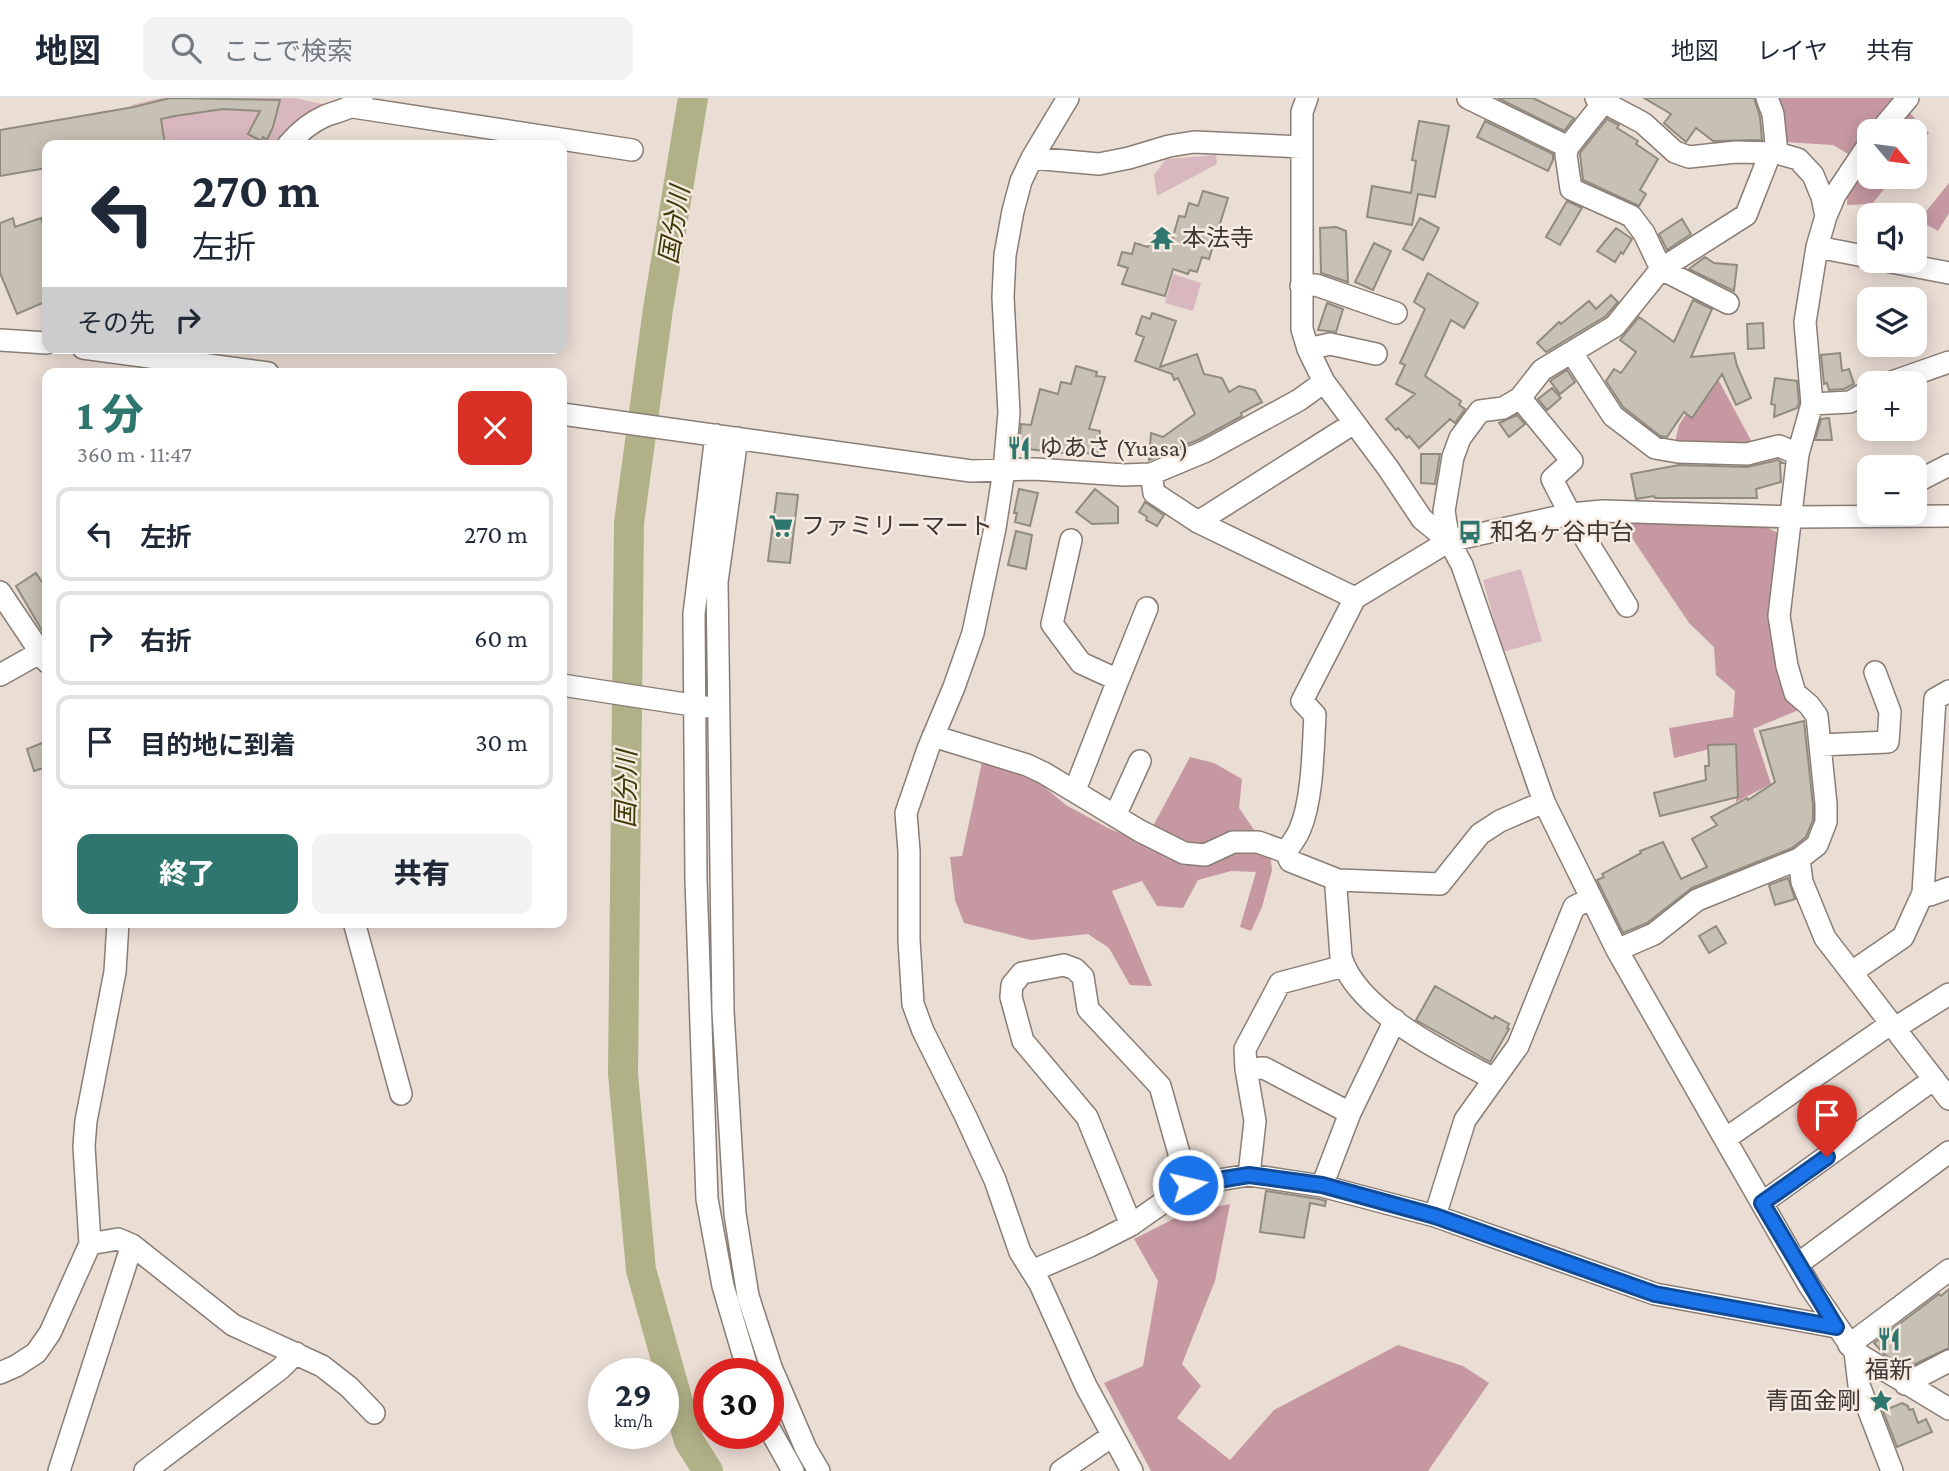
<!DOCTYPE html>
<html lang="ja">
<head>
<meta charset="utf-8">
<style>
  :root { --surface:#fff; --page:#f2f2f3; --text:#1f2937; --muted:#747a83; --line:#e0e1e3; --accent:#2e766e }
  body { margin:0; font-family:"Crimson Pro","Noto Sans JP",serif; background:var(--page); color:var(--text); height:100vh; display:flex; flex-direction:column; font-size:26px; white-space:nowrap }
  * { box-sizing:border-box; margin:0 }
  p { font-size:23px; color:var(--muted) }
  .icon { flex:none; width:38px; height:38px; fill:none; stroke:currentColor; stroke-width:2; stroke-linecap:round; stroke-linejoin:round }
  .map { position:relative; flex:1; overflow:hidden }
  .drawer { position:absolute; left:42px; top:270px; width:525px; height:560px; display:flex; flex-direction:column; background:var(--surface); border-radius:14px; box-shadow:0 4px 18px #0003 }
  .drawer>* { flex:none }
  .hud { position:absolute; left:42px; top:42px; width:525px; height:214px; border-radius:14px; box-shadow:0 4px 18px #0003; background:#fff; color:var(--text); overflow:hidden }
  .needle { width:46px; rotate:119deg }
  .fabs { position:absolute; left:1857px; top:21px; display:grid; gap:14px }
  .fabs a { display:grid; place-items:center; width:70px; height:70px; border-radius:14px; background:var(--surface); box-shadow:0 4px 18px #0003; font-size:35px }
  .speed { position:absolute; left:588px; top:1260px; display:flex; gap:14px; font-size:35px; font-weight:700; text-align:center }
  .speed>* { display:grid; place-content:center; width:91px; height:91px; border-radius:50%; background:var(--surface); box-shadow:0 4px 18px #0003; line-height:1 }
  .speed small { font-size:18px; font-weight:400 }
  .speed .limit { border:10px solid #d22; background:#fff; color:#111 }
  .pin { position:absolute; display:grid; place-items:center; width:60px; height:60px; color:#fff; margin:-72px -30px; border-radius:50% 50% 50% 0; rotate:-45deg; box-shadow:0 0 7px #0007 }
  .pin .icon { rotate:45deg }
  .me { position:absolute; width:77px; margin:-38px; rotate:81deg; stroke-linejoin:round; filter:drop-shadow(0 0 5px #0008) }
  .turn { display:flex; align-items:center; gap:24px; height:147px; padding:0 35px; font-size:32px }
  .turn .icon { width:91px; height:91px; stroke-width:2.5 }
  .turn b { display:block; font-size:49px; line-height:60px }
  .then { display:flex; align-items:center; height:66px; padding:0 35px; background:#0003; gap:14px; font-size:26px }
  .round { display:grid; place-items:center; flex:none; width:74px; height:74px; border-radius:14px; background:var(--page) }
  .headline { display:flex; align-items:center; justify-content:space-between; height:119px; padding:0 35px }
  h1 { font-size:42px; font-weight:800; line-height:52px; color:var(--accent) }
  .cta { display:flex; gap:14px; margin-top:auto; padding:14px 35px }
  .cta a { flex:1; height:80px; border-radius:14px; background:var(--accent); color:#fff; font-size:28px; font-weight:800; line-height:80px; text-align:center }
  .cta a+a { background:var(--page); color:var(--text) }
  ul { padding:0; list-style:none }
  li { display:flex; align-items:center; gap:21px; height:94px; margin:0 14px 10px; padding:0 21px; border:4px solid var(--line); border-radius:14px }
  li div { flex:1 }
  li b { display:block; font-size:26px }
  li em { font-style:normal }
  header { display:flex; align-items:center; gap:42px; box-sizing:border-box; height:98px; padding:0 35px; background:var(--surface); border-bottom:2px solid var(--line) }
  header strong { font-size:33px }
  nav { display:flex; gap:38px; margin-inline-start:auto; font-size:24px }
  .search { width:490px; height:63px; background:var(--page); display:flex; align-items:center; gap:18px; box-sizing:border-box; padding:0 24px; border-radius:14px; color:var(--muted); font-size:26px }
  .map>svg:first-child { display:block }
  .green { fill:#d8b7be }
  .forest { fill:#c698a2 }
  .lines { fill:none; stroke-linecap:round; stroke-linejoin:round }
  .river { stroke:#b1b188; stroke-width:30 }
  .building { fill:#c7c0b4; stroke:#918b7f; stroke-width:2 }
  .minor-casing { stroke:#897d75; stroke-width:24 }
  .minor { stroke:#fff; stroke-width:21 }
  .route-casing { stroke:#114b97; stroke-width:18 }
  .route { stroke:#1a73e8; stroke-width:12 }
  .labels { text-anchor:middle; stroke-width:5; stroke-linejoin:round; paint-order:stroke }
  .poi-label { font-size:24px; fill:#3e3936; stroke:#f7eae1; text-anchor:start }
  .water-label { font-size:26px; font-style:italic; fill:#3c3b06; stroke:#f7eae1 }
</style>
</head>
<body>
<header>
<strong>地図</strong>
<div class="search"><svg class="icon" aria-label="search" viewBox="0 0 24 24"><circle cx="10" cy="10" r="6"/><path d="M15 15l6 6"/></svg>ここで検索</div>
<nav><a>地図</a><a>レイヤ</a><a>共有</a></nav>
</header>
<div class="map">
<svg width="1949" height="1373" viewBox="0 0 1949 1373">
  <rect width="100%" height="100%" fill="#eaddd4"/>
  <path class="green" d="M161,0H295L336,9L282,47H139L131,7Z
    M1216,57L1217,66L1157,98L1154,77L1166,61Z
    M1173,176L1201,185L1193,213L1165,205Z
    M1521,471L1542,543L1503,554L1483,482Z"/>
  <path class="forest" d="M1775,0H1914L1908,13L1929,35L1915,54L1914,33H1869V79H1894L1872,106L1847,107L1850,57L1833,47L1785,44Z
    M1949,85V115L1938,133L1919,122Z
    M1713,272L1753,346L1674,348L1679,327Z
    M1622,425H1758L1782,437L1774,517L1801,611L1753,631L1771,686L1736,704L1737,675L1734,645L1674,660L1669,630L1733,619L1735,593L1716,577L1714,549L1689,525Z
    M1190,659L1214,665L1242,681L1239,710L1270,755L1272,772L1262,809L1251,833L1240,829L1256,774L1231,773L1198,782L1183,810L1157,808L1142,783L1112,793L1152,888L1130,887L1109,850L1088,836L1031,842L964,825L955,802L950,759L962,758L982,664L1030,677L1066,707L1108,730L1144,745Z
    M1230,1106L1215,1183L1182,1266L1201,1288L1177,1320L1230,1362L1274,1312L1398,1247L1463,1268L1489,1285L1428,1373H1151L1104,1285L1143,1268L1158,1183L1134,1141L1187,1114Z"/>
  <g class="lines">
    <path class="river" d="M693,0L658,211L629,425L623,976L641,1172L689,1343L708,1373"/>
  </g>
  <path class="building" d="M170,0L280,2L273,29L267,42L263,39L261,43L248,36L260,13L223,11L175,18L161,21L165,47H47V70L0,78V32L134,9Z
    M1498,0H1533L1574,20L1564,33Z
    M1644,0H1754L1760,19L1762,42L1713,43L1696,30L1686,44L1664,25L1671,16Z
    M1607,21L1619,27L1617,30L1638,43L1636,46L1658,61L1640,92L1646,96L1639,108L1583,82L1580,55Z
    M1419,23L1449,28L1435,99L1418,96L1412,127L1367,119L1372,88L1411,95L1416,63L1412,62Z
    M1485,23L1553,56V62L1548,73L1477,39Z
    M1203,93L1228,100L1209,161L1202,159L1197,174L1190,172L1188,176L1173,171L1165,198L1122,186L1128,170L1118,167L1122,154L1132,156L1135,145L1148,149L1150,143L1170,149L1179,118L1185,119L1189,105L1198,108Z
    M1567,103L1582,110L1560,147L1546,139Z
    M13,120L15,129L41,120L47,138V203L17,216L0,175V125Z
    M1420,120L1439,130L1423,162L1403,151Z
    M1682,121L1691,136L1667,152L1659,136Z
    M1336,129L1346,133L1348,184L1321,175L1320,130Z
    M1616,130L1632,141L1623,156L1621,154L1615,164L1597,153Z
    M1374,145L1391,153L1373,192L1355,184Z
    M1705,159L1714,165L1737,167L1734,193L1689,171Z
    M1428,175L1478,205L1464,230L1451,222L1425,278L1461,303L1459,307L1465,311L1455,325L1450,321L1419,350L1409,338L1407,340L1398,330L1396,332L1386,321L1415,296L1396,286L1405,267L1400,265L1425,211L1414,204Z
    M1611,197L1618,204L1606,218L1546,254L1537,245L1559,224L1561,226L1589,203L1596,211Z
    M1693,202L1712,211L1691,259L1734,255L1737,268L1751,300L1736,307L1722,276L1692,320L1684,314L1667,339L1660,338L1623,309L1606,283L1614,271L1621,275L1636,254L1620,242L1639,219L1674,244Z
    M1327,205L1343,211L1336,234L1318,232Z
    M1152,215L1176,223L1160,269L1197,256L1204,276L1222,280L1229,294L1239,288L1255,292L1262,304L1241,315L1242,318L1200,341L1149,362L1151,335L1163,339L1195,316L1178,280L1174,282L1172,276L1135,263L1144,239L1136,236L1142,218L1150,221Z
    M1763,225L1764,250L1748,251L1747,226Z
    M1840,255L1842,273L1849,271L1854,286L1844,291L1829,292L1827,285L1824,286L1821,257Z
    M1076,268L1097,274L1096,278L1105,279L1089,331L1100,333L1098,357L1071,352V356L1019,350L1021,326L1031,327L1040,291L1058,296L1061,284L1071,286Z
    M1567,272L1575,284L1560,296L1550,283Z
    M1775,280L1797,283L1799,305L1797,310L1774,319L1775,307L1771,306Z
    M1552,290L1561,300L1547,312L1538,301Z
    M1517,317L1525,326L1509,339L1499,325Z
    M1829,320L1832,342H1815L1821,321Z
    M1421,356H1440L1435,386L1421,385Z
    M1778,362L1783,365H1780L1781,384L1756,391L1757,400H1655L1654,398L1636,401L1631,376L1679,367L1747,369Z
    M1019,391L1038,395L1030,428L1015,424L1017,415H1014Z
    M1095,391L1118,409V425L1092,426L1076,414Z
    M777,395L798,397L790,465L768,463Z
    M1145,404L1164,417L1157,428L1146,422L1147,419L1139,414Z
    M1016,433L1032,437L1026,471L1008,467Z
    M36,475L42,484L47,481V541L16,488Z
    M1804,623L1813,707V722L1806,739L1792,750L1692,790L1647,825L1623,835L1597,782L1604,779L1602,776L1641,755L1640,753L1663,744L1681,781L1707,769L1692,741L1717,727L1711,719L1747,700L1748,702L1775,684L1760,633Z
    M47,643V669L34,673L27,651Z
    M1736,646L1738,699L1660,718L1654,695L1706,682L1705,668H1709L1708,647Z
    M1788,780L1795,801L1775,807L1769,787Z
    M1716,828L1726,845L1709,855L1699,838Z
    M1435,888L1493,921L1495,918L1509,926L1507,930L1509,931L1490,964L1416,922Z
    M1266,1093L1319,1101L1326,1103L1325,1108L1310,1105L1304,1140L1260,1134Z
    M1949,1191V1250L1907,1270L1884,1256L1874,1245L1939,1196L1941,1198Z
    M1902,1305L1908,1308L1909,1312L1913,1311L1918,1325L1926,1321L1932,1334L1897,1349L1883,1313Z"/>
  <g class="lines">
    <g class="minor-casing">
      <path id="minor" d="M1068,0L1032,60L1021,83L1013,113L1005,157L1003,199L1009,315L1004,372L995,430L973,535L954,589L928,651L906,715L909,753V842L913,906L923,933L966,1019L995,1082L1020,1154L1040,1186L1086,1288L1132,1373
        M1307,0L1302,14V231L1308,251L1324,284L1388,370L1422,421L1449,443
        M1468,0L1568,49
        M1596,0L1643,25L1675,54L1689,59L1736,54L1777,55L1798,61L1813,77L1822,99L1826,118
        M1607,0L1568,49L1566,57L1571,91L1631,118L1644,135L1661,171L1615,228L1542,272L1520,300L1503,310L1480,313L1460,340L1453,359L1444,413L1449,443L1462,467L1544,704L1617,852L1725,1041L1809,1187L1855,1254L1949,1311
        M1767,0L1773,16L1777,55
        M353,9L632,52
        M1880,33L1908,0
        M288,47C298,35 309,25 325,18C338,13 351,11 362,1
        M1032,60L1099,66L1129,60L1169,48L1194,44L1302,49
        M1817,149L1869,159
        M1886,163L1949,175
        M1301,188L1316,187L1396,215
        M1728,205L1661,171L1746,117L1770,56
        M0,242L47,245
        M83,250L268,275
        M1308,251L1330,246L1376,256
        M1572,255L1613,318L1655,350L1678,354L1747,356L1779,348L1798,356
        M1889,285L1949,264
        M1520,300L1572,363L1552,381L1570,416L1627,508
        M1812,306L1850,304L1869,293
        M562,316L971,373L1034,371L1124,377L1151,376L1206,353L1299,302L1324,284
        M716,337L694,516L696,782L707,1101L723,1188L749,1276
        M737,340L717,484L723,913L735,1116L748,1198L771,1269L806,1351L819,1373
        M1151,376L1154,395L1198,424L1355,500
        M1914,385L1949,367
        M1198,424L1354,325
        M1071,442L1052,526L1081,565L1118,582L1147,510
        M0,494L47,564
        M0,577L41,554
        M562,587L705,609
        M933,638L1027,667L1044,675L1140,733L1184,755L1205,757L1233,744H1258L1286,754
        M1820,647L1888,644L1890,614L1875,574
        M1075,692L1118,582
        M1115,718L1140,663
        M1799,761L1802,784L1825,840L1949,1001
        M1338,782L1440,786L1480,736L1500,723L1544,704
        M1923,795L1935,601L1949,593
        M354,824L401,996
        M1617,852L1654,836L1697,802L1799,761L1817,747L1826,724V706L1817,618L1809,607L1795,595L1787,568L1779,518L1798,356L1812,306L1805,224L1817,149L1826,118L1835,97L1869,46
        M1852,874L1903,839L1923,795L1930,797L1949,790
        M1895,930L1949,896
        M1246,971L1264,970L1350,1015L1322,1088
        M1494,981C1447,956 1357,913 1341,859L1336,790L1338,782L1290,763L1286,754C1291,746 1297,739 1300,731C1313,701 1313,649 1315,617L1302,603L1355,500L1449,443L1570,416L1603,413L1792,419L1949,418
        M1350,1015L1395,922
        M1725,1041L1892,925
        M1249,1077L1255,1023L1246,971L1245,951L1280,885L1344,868
        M1762,1105L1934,981
        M1435,1118L1465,1022L1518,948L1574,809L1590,801
        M1131,1127L1087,1019L1023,943L1011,899L1012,887L1022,875L1064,867L1075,871L1083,879L1088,911L1160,988L1188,1087
        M90,1146L118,1141L132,1147L233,1227L322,1268L349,1289L374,1315
        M1798,1166L1949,1054
        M1032,1173L1090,1148L1131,1127L1188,1087L1249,1077L1322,1088L1435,1118L1655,1196L1836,1229
        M1849,1247L1949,1172
        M1855,1254L1859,1287L1892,1373
        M0,1275L16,1268L36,1255L50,1235L90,1146L84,1048L86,1023L115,874L118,824
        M1905,1286L1949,1263
        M768,1328L793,1373
        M59,1373L132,1147
        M145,1373L280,1271L296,1255
        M1061,1373L1112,1338"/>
    </g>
    <use href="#minor" class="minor"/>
  </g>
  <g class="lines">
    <g class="route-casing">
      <path id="route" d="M1188,1087L1249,1077L1322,1087L1435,1118L1655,1196L1836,1229L1762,1105L1827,1059"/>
    </g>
    <use href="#route" class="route"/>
  </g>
  <defs>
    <g id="temple-bare" transform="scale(1.89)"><path d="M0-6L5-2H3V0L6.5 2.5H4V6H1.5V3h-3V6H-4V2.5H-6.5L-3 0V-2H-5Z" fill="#2e766e" stroke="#f7eae1" stroke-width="2.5" paint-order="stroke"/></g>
    <g id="restaurant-bare" transform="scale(1.89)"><path d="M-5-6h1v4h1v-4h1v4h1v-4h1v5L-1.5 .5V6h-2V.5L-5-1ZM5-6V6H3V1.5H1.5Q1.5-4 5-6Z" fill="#2e766e" stroke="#f7eae1" stroke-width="2.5" paint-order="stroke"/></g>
    <g id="supermarket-bare" transform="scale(1.89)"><path d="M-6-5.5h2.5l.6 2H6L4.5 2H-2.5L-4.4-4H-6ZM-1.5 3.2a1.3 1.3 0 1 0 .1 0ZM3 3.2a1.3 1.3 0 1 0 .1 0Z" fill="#2e766e" stroke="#f7eae1" stroke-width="2.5" paint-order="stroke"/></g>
    <g id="bus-bare" transform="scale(1.89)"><path d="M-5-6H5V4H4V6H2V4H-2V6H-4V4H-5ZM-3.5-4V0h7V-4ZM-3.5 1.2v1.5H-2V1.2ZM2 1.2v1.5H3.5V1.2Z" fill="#2e766e" stroke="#f7eae1" stroke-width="2.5" paint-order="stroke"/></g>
    <g id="sight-bare" transform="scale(1.89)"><path d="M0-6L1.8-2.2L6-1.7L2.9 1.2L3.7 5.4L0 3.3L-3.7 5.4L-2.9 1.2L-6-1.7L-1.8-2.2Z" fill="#2e766e" stroke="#f7eae1" stroke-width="2.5" paint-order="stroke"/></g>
  </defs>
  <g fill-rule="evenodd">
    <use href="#temple-bare" x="1162" y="140"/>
    <use href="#restaurant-bare" x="1019" y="350"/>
    <use href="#supermarket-bare" x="781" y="428"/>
    <use href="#bus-bare" x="1470" y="434"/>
    <use href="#restaurant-bare" x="1889" y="1241"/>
    <use href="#sight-bare" x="1881" y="1303"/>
  </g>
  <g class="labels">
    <g class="poi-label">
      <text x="1182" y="148">本法寺</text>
      <text x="1039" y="358">ゆあさ (Yuasa)</text>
      <text x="801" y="436">ファミリーマート</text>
      <text x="1490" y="442">和名ヶ谷中台</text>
      <text x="1889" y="1280" text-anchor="middle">福新</text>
      <text x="1861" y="1311" text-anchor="end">青面金剛</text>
    </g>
    <g class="water-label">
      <text transform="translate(674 127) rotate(-81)" y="9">国分川</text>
      <text transform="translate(626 691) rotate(-89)" y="9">国分川</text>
    </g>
  </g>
</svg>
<div class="fabs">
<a><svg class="needle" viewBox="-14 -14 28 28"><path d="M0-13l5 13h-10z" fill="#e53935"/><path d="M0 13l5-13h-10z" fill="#747a83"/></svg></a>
<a><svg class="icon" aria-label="sound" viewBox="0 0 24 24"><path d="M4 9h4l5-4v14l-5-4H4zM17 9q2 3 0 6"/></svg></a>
<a><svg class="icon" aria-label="layers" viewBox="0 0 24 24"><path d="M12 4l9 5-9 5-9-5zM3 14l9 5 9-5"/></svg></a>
<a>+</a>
<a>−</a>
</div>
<div class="speed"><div>29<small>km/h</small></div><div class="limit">30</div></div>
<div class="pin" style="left:1827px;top:1059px;background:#d93025"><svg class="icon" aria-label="arrive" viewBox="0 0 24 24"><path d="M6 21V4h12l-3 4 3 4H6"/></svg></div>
<svg class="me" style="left:1188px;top:1087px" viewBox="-20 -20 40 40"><circle r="17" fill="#1a73e8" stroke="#fff" stroke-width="3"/><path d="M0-11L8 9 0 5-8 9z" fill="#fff"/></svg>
<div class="hud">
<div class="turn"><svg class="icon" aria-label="left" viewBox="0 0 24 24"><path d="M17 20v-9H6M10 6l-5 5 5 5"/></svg><div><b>270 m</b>左折</div></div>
<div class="then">その先<svg class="icon" aria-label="right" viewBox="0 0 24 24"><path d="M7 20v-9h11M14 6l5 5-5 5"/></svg></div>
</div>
<section class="drawer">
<div class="headline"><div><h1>1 分</h1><p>360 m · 11:47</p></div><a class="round" style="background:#d93025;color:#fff"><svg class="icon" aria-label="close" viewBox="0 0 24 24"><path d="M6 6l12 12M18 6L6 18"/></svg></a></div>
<ul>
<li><svg class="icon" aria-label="left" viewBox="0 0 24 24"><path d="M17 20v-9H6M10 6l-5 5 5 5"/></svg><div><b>左折</b></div><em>270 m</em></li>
<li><svg class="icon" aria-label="right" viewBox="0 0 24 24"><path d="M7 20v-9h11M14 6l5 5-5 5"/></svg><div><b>右折</b></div><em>60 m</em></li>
<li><svg class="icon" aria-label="arrive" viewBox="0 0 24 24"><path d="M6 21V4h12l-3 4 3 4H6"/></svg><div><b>目的地に到着</b></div><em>30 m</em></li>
</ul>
<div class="cta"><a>終了</a><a>共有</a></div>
</section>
</div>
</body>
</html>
